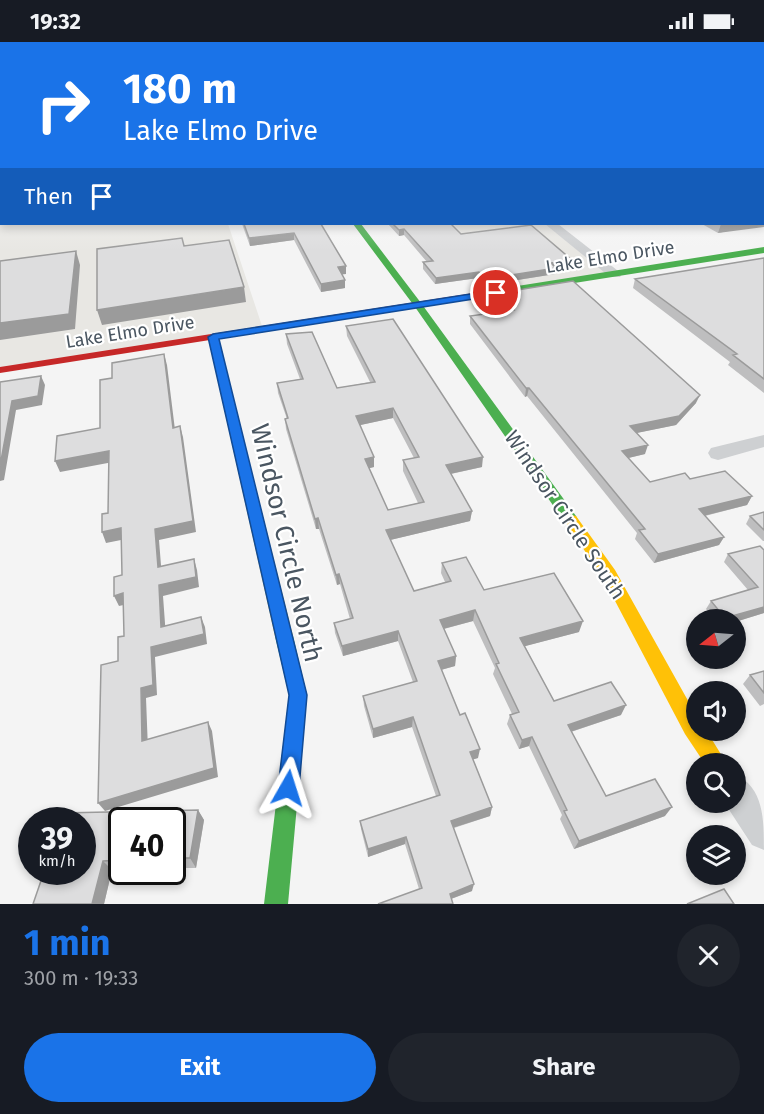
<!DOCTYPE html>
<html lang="en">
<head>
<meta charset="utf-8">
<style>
  :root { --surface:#171b24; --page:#20242c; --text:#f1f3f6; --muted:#9ea1a6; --accent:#1a73e8 }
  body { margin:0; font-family:"Fira Sans",sans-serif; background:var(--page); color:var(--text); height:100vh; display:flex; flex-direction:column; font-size:22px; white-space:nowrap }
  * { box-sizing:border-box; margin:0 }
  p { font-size:20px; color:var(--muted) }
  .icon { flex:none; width:33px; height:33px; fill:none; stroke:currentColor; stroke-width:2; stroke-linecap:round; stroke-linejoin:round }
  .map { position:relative; height:862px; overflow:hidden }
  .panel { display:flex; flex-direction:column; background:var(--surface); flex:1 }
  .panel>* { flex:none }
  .hud { position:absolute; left:0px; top:0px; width:765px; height:183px; box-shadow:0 3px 9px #0003; background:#1a73e8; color:#fff; overflow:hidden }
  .needle { width:39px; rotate:253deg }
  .tools { position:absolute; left:686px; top:567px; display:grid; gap:12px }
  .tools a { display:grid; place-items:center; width:60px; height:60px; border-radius:50%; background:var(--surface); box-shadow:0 3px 9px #0003; font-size:30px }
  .speed { position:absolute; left:18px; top:765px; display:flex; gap:12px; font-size:30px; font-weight:700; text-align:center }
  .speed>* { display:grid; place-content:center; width:78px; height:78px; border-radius:50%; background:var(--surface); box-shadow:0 3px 9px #0003; line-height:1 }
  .speed small { font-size:15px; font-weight:400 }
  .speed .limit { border:3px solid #111; border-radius:9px; background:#fff; color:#111 }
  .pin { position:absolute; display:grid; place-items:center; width:51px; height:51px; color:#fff; margin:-26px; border:3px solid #fff; border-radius:50%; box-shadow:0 2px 6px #0007 }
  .me { position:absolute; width:66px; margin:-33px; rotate:6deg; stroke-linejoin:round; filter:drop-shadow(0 0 4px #0008) }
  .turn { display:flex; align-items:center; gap:21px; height:126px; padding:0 24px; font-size:27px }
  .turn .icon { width:78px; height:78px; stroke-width:2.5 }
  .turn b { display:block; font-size:42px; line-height:51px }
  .then { display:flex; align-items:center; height:57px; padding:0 24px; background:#0003; gap:12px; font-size:22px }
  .round { display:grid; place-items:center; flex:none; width:63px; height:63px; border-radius:32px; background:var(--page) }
  .summary { display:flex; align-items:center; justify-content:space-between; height:102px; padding:0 24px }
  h1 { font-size:36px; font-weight:700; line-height:45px; color:var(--accent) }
  .primary-button { display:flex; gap:12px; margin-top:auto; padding:12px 24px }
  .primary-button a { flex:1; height:69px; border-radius:36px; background:var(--accent); color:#fff; font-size:24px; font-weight:700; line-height:69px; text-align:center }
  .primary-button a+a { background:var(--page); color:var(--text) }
  .status { display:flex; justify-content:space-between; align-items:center; height:42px; padding:0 30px; background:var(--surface); direction:ltr }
  .status svg { height:16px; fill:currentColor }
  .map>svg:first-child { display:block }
  .commercial { fill:#e8e7e3 }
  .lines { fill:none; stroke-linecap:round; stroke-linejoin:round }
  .street { fill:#ced0d2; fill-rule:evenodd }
  .fast { fill:#4caf50; fill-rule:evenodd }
  .slow { fill:#ffc107; fill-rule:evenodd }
  .jam { fill:#c62828; fill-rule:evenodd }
  .wall { fill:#bebebf; fill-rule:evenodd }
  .shaded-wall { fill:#9b9b9b }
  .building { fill:#ddddde; stroke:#9b9b9b; stroke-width:1.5; fill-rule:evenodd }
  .route { fill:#1a73e8; stroke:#114b97; stroke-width:1.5 }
  .labels { text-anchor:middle; stroke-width:4.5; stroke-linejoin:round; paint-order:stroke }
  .far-street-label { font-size:18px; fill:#4a5661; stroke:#fff }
  .street-label { font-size:21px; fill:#4a5661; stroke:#fff }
  .near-street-label { font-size:26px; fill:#4a5661; stroke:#fff }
</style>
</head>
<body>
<div class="status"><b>19:32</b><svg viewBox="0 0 49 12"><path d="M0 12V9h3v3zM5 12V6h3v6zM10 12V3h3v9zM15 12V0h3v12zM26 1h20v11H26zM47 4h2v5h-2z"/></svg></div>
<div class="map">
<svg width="764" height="862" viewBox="0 0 764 862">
  <rect width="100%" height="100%" fill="#f4f4f4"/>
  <path class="commercial" d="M0,89L2,182H228L263,287L0,328Z
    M453,182H551L615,232L515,248Z"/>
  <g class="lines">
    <path class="street" d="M545,182H558L622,232L620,235H610Z
      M764,393V405L718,418L711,416L708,411L711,406Z
      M735,732C764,746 764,777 764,808L752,803L724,760H735Z"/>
    <path class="fast" d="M353,182H361L421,261L576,474L578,478L576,482H566L415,265Z
      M764,205V211L480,256L475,253L480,250Z
      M284,587L290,589L293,594L307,653L288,862H264L289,653L275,594L278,589Z"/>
    <path class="slow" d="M213,292L218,295L293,594L290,599L284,601L278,599L275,594L208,295Z
      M571,473L576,474L615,528L696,673V688H706L727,722H705L685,692L603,536L564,478L566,474Z"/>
    <path class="jam" d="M480,250L485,253L483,255L0,331V325Z"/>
  </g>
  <path class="wall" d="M242,182H321L346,224V232H342L345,246L321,250L294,198L250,204Z
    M388,182H451L461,192L571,224L556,227L555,232L485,243L478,236L435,242L423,227V220H427L404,193L399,194Z
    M702,182H764L718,191Z
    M764,216V351L728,323L730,320L633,246L635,237Z
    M499,251L696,361L676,383L636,391L645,412L628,416L650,440L690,437L752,454L747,463L705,474L724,495L719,503L654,521L635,497L637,491L527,354L525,355L470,282V274L507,269L498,259Z
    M346,284L482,425L451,432L472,469L470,479L390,498L414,549L445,540L441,531L442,521L484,548L579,590L525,604L554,659L621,673L571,690L606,754L665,774L574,807L560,777L562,773L529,704L519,707L507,682L510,673L512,672L493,632L495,626L473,579L444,587L456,614L455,624L441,628L478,716L473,717L492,765L490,774L454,786L472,849L451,857L419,847L405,802L368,815L361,787L360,779L436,754L412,685L373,696L364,664L363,654L413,640L398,599L343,614L335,591L334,581L350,577L340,542L337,543L319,487H316L286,387L285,377H287L278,351L277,341L300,337L287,302L286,292L337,346L370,340L347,294ZM393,376L414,416L403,418V429L418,461L388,468L369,426L374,425L360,383Z
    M764,470V499H763L746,482L750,474Z
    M760,504L764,571L735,580V578H715L706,567L711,559L748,548L724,520L728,512Z
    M764,629V662L760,664L743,642L750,633Z
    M198,768L204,778L196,826H172V778H122V828H112L104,862H33L44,830H82V778H60L62,771Z"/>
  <path class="shaded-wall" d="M2,103V117L0,121V104Z
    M764,176V185L718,191L721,182H764Z
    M404,187V193L399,194V188Z
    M294,191V198L250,204L249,196Z
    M76,209L80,223L75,287L0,298V281Z
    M572,218L571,224L556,227L555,232L485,243V237L551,221Z
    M346,224V232L338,233V225Z
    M479,230L478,236L435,242L436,236Z
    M345,238V246L321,250V242Z
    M244,245L246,260L102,283L97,268Z
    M164,312L167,323L176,396L173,386Z
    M41,334L45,343L42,363L16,368L4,438L0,439V424L12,359Z
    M526,346H529L527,354L525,355Z
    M700,353L696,361L676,383L627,393L630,384Z
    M393,366V376L356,384V374Z
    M180,384L183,395L196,490L159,498L162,536L158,525L155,487Z
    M648,403L645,412L620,418L622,409Z
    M109,409L113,420L60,430L55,419Z
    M374,415V425L366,427L365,417Z
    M483,415L482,425L445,433L446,423Z
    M752,454L747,463L695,476L699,467Z
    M472,469L470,479L386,499V488Z
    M318,476L319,487H316L315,477Z
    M121,486L126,497L106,501L102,490Z
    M724,495L719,503L654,521L658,512Z
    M194,517L197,528L199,545L163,554L166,595L161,585L159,543Z
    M339,532L340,542L337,543L336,533Z
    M123,551L128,562L119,564L114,554Z
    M764,565V571L735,580V578H724L725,576Z
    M475,568L473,579L439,588L440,578Z
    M201,575L205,585L207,602L155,615L157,653L146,656L148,708L142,699L141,646L151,605Z
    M583,579L579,590L518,606L520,596Z
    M398,589V599L343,614L342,604Z
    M456,614L455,624L437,629L438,619Z
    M626,663L621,673L564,692L568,683Z
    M413,675L412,685L373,696V687Z
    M208,680L212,689L218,735L105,769L98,761Z
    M532,695L529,704L519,707L522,698Z
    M480,707L478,716L468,719L470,710Z
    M492,765L490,774L449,787L451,779Z
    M672,765L665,774L574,807L579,799Z
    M198,768L204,778L196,826L190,816Z
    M406,795L405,802L368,815V807Z
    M103,819L112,828L104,862H92Z
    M474,842L472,849L448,858L450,852Z"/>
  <path class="building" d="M0,89H2V103L0,104Z
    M244,182H321L346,224L338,225L345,238L321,242L294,191L249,196Z
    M393,182H451L461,192L531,183L572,218L551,221L556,226L485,237L479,230L436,236L423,220L433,219L404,187L399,188Z
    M182,196L184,204L229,198L244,245L97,268V207Z
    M76,209L69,272L0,281V219Z
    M764,216V337L733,313L737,312L635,237Z
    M573,239L700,353L679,374L630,384L648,403L622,409L650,440L685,431L690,437L725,429L752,454L699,467L724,495L658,512L639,488L645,487L529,346H526L470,274L514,268L499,251Z
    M393,277L483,415L446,423L472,469L386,488L414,549L451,539L442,521L466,515L484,548L554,531L583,579L520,596L554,659L611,640L626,663L568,683L606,754L655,737L672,765L579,799L564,769L567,768L532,695L522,698L510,673L519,670L496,622L499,621L475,568L440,578L456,614L438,619L460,673L465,671L480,707L470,710L492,765L451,779L474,842L450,852L453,862H378L422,846L406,795L368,807L360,779L440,753L413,675L373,687L363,654L417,639L398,589L342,604L334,581L353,576L339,532L336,533L318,476L315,477L285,377L288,376L277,341L303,337L286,292L312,290L337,346L375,340L346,284ZM393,366L419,415L403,418L424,460L388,468L365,417L374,415L356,374Z
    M164,312L173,386L180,384L193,479L155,487L158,525L194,517L196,535L159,543L161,585L201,575L204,592L151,605L153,643L141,646L142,699L208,680L214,726L98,761L101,623L118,619V595L124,594L123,551L114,554V535L122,533L121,486L102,490V472L108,471L109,409L55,419L57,394L100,386V338L112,336V321Z
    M41,334L38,354L12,359L0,424V340Z
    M764,470V488L750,474Z
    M760,504L764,508V565L725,576L711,559L758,545L728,512Z
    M764,629V651L750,633Z
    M198,768L190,816H172V778H122V818L103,819L92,862H33L44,830H82V778H60L62,771Z
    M724,847L734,862H687Z"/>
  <linearGradient id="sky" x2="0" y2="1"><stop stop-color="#91c6eb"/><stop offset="0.43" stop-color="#fafafa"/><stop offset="1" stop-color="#fafafa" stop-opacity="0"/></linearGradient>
  <rect width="764" height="209" fill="url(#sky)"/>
  <path class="route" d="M496,248L501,251L499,253L219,297L307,653L299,746L296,753L288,756L281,753L278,746L289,653L208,295L213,292Z"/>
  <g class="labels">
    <g class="far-street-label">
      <text transform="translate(610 215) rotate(-9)" y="6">Lake Elmo Drive</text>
      <text transform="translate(130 290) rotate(-9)" y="6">Lake Elmo Drive</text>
    </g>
    <g class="street-label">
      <text transform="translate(565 473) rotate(56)" y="7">Windsor Circle South</text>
    </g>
    <g class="near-street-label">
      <text transform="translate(287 501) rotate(77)" y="9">Windsor Circle North</text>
    </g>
  </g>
</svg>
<div class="tools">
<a><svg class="needle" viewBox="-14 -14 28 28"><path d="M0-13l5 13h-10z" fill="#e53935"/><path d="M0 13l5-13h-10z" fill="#9ea1a6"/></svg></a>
<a><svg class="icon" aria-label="sound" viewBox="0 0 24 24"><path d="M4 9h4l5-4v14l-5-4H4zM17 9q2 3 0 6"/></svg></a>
<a><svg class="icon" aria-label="search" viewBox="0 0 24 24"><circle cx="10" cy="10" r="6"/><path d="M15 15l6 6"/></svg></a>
<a><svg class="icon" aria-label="layers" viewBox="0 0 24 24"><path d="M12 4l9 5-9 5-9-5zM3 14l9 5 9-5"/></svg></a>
</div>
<div class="speed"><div>39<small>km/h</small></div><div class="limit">40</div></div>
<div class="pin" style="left:496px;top:251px;background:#d93025"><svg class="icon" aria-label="arrive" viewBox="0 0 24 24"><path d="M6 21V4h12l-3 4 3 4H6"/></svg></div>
<svg class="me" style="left:288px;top:746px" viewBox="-20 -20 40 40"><path d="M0-17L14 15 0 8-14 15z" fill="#1a73e8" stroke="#fff" stroke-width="4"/></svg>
<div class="hud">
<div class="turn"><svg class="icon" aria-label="right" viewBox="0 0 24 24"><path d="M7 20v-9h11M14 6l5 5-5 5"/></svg><div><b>180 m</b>Lake Elmo Drive</div></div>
<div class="then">Then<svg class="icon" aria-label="arrive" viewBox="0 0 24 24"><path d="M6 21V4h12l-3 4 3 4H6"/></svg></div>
</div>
</div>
<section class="panel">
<div class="summary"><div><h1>1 min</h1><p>300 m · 19:33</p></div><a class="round"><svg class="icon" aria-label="close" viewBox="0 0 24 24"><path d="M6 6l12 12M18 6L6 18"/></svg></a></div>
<div class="primary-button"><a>Exit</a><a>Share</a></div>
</section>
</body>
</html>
